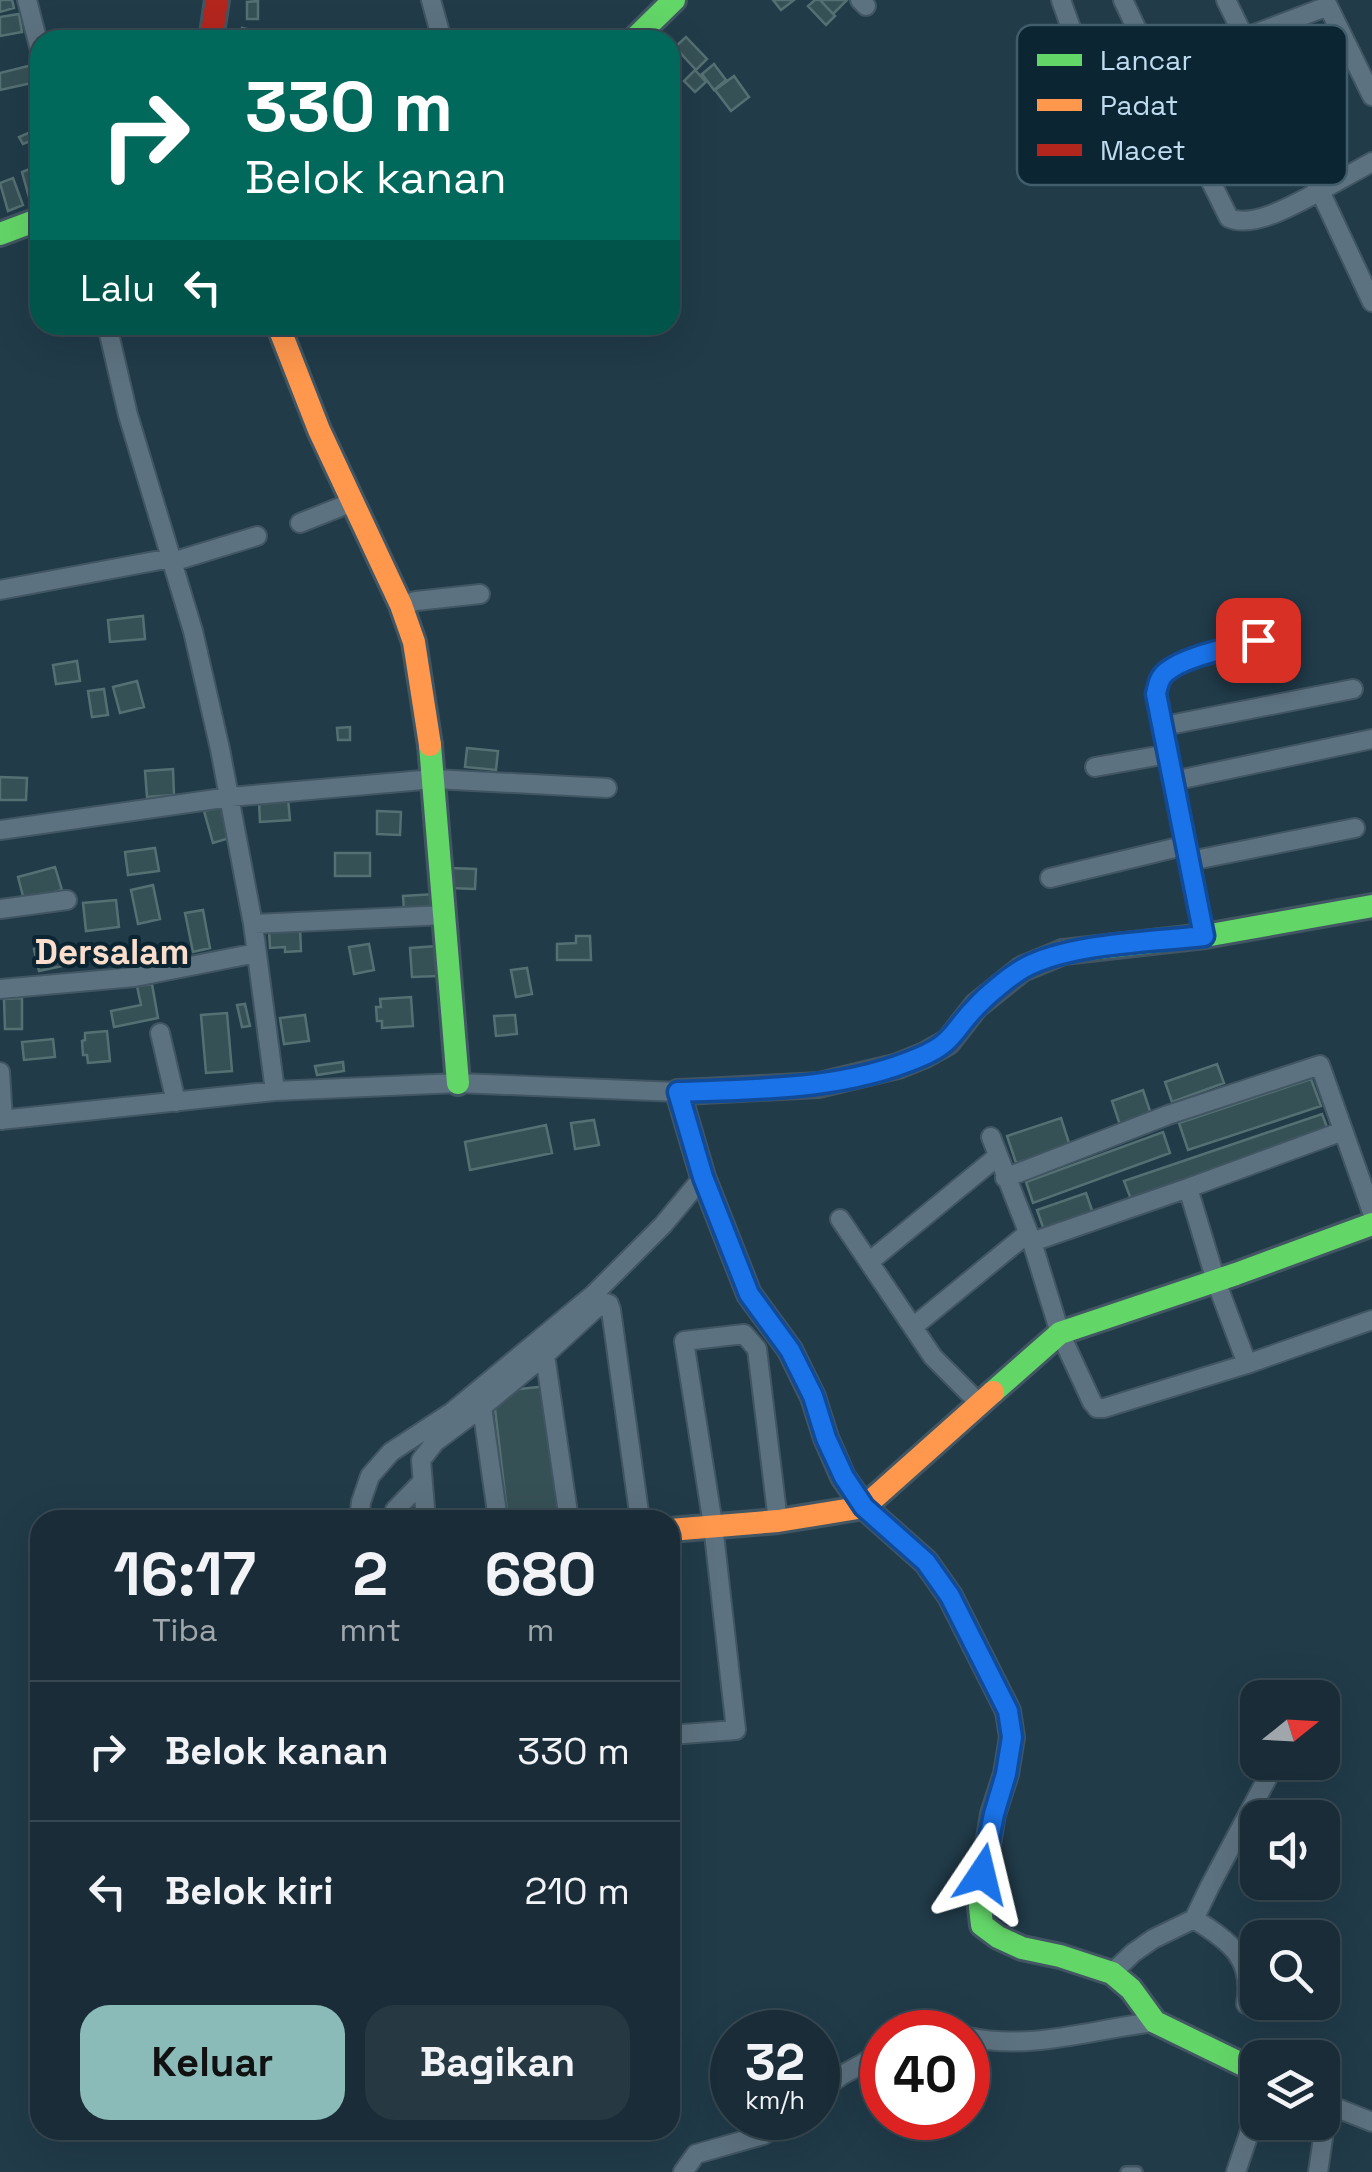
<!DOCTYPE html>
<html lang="id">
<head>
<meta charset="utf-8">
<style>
  :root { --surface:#192c37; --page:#263842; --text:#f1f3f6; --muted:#9fa7ad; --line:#374852; --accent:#8bbbb9 }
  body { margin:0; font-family:"Space Grotesk",sans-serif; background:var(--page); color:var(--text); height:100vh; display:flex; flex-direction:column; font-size:38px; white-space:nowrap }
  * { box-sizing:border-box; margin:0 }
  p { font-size:32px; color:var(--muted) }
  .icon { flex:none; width:55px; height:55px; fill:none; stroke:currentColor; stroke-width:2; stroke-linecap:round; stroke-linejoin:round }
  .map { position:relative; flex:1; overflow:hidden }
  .side { position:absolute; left:30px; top:1510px; width:650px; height:630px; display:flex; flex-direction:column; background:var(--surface); border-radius:30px; box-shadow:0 10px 40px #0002,0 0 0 2px var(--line) }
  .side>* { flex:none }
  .top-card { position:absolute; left:30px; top:30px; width:650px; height:305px; border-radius:30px; box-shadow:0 10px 40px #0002,0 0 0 2px var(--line); background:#00695c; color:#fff; overflow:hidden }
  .needle { width:65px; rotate:72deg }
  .fabs { position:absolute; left:1240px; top:1680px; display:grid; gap:20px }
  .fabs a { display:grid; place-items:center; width:100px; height:100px; border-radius:20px; background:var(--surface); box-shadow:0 10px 40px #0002,0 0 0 2px var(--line); font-size:50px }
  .speed { position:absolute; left:710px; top:2010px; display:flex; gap:20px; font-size:50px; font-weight:700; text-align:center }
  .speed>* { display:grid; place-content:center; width:130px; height:130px; border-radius:50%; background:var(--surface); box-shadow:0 10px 40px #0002,0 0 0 2px var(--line); line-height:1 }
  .speed small { font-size:25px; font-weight:400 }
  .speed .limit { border:15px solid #d22; background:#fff; color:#111 }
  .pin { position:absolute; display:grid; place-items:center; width:85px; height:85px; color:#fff; margin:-42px; border-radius:20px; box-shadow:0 5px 15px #0006 }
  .me { position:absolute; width:110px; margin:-55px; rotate:10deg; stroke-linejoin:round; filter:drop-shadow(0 0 8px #0008) }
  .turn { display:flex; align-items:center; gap:35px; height:210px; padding:0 50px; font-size:45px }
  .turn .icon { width:130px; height:130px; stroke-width:2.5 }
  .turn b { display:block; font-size:70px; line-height:85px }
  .then { display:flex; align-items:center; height:95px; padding:0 50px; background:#0003; gap:20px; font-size:38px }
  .eta { display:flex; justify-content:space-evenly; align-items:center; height:170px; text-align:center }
  .eta b { font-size:60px; font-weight:700; line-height:70px }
  .action { display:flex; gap:20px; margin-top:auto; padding:20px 50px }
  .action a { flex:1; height:115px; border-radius:30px; background:var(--accent); color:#111; font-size:40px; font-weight:700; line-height:115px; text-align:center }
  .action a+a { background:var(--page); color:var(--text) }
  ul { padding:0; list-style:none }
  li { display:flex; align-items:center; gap:30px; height:140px; padding:0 50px; border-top:2px solid var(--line) }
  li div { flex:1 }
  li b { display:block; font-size:38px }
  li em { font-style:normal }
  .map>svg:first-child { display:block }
  .building { fill:#365156; stroke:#557073; stroke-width:2.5 }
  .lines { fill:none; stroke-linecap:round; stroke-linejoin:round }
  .lane-casing { stroke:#415662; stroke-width:14 }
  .street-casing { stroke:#415662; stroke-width:22 }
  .fast-casing { stroke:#415662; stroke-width:28 }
  .slow-casing { stroke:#415662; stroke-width:28 }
  .jam-casing { stroke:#415662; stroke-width:28 }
  .lane { stroke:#5d7280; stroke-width:9 }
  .street { stroke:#5d7280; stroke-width:18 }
  .fast { stroke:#63d668; stroke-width:22 }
  .slow { stroke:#ff974d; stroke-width:22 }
  .jam { stroke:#b3261e; stroke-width:22 }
  .route-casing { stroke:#114b97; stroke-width:25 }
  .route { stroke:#1a73e8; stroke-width:18 }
  .labels { text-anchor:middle; stroke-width:8; stroke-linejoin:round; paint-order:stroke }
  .quarter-label { font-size:35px; font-weight:bold; fill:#fadecb; stroke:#0c2533 }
  .key { fill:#0c2533; stroke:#415c6b; stroke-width:2.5 }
  .key-label { font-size:28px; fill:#bedbef }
</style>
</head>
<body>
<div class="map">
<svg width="1372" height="2172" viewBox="0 0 1372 2172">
  <rect width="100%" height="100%" fill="#213b49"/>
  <path class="building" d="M0,0H12L14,8L0,12Z
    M773,0H794L781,10Z
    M815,0H820L835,16L826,25L808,6Z
    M820,0H847L833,14Z
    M258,1V19H247V2Z
    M19,14L22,32L0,36V17Z
    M242,28L266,33L264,40H239Z
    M686,37L707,59L696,70L675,47Z
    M714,64L726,80L714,90L702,74Z
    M32,65L36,82L0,90V73Z
    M695,70L706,82L695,92L684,81Z
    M734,76L749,97L731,111L715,90Z
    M35,130L38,138L23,144L19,137Z
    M35,167L40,183V198L30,201L22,172Z
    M13,178L23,205L8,211L0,183Z
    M143,616L145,639L110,642L108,620Z
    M77,661L80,681L56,684L53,665Z
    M137,681L144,707L120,713L113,687Z
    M104,689L108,715L92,717L88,691Z
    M350,727V740H338L337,728Z
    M467,748L498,751L496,770L465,767Z
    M173,769L174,795L147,797L145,771Z
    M0,777L27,778L26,800H0Z
    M288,798L290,820L260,822L259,801Z
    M224,805L233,837L213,843L204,811Z
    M377,811L401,812L400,835L377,834Z
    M155,848L159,871L128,875L125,852Z
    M335,853H370V876H335Z
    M55,867L62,890L24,900L18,877Z
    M450,868L476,869L475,889L449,888Z
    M153,885L160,919L138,924L131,890Z
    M435,894L436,909L404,911L403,896Z
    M116,900L119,927L86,931L83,903Z
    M203,910L210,948L193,952L185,913Z
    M300,928L301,951L285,952V947L270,948L269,930Z
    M576,936H590L591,960H557V944L576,943Z
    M57,944L62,966L39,971L34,949Z
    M369,944L374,970L354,974L349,947Z
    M437,946L439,976L412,977L410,948Z
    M527,968L532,994L516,997L511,970Z
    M152,984L158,1018L114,1027L111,1011L141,1005L137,986Z
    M411,997L413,1026L382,1028V1021H377L376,1007H381L380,999Z
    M22,998V1029H5L4,999Z
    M245,1004L250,1026L242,1027L237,1005Z
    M227,1013L232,1071L206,1073L201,1015Z
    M305,1015L309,1041L284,1044L280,1018Z
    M515,1015L517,1034L496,1036L494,1016Z
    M107,1031L110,1061L88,1063L87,1055H83L82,1041L85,1040V1033Z
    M53,1039L55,1057L24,1060L22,1042Z
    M343,1062L344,1071L317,1075L315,1066Z
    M1217,1064L1224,1083L1172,1102L1165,1082Z
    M1311,1079L1321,1106L1188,1150L1179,1123Z
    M1143,1090L1151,1114L1120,1125L1112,1101Z
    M1322,1114L1330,1135L1132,1202L1124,1181Z
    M1061,1118L1070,1146L1016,1163L1007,1136Z
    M594,1120L599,1145L575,1149L571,1123Z
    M546,1125L552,1153L470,1170L465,1142Z
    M1163,1132L1170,1153L1033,1203L1026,1182Z
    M1086,1193L1094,1216L1045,1233L1037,1210Z
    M548,1386L564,1520H508L493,1392Z"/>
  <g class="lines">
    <g class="lane-casing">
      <path id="lane" d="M1126,2172H1137"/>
    </g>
    <g class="street-casing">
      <path id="street" d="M27,0L40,50
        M431,0L442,40
        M860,0L866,6
        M1061,0L1107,129
        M1123,0L1162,83L1229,218C1254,229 1297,203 1320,191L1372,302
        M1226,0L1250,49
        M1244,38L1328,6L1372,96
        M1162,83L1250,49L1320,191L1372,162
        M107,325L128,415L193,631L220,749L253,924L275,1091
        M300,523L353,502
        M172,562L257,536
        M0,590L171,558
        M401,605L416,601L480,594
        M1164,726L1353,689
        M1095,767L1168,754
        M1173,781L1372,739
        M0,830L230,797L434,779L607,788
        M1190,861L1355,828
        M1050,878L1187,845
        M0,909L67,900
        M253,924L445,915
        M1205,936L1157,694C1158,686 1159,678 1166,672C1186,655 1232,648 1258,640
        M0,989L135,977L256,953
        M160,1033L176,1102
        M0,1072L3,1120
        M0,1120L275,1091L458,1083L678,1092
        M991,1137L1032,1242L1060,1333L1092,1402L1097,1408H1104L1247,1364L1372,1320
        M1005,1178L1168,1115L1320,1065L1372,1212
        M1188,1188L1343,1131
        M840,1219L933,1357L980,1404
        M1032,1242L1188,1188L1216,1281L1247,1364
        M869,1262L998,1156
        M913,1327L1028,1233
        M482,1407L545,1355
        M359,1520L361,1502L370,1476L391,1452L452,1412L593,1295L663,1225L703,1177
        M395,1520V1510L422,1482
        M426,1520L421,1460L435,1442L482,1407L498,1520
        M569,1520L545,1355L594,1310L606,1303L609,1304L611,1310L640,1520
        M670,1735L736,1730L713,1525L684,1341L744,1334L757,1349L778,1521
        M1194,1919C1230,1941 1254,1959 1246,2004
        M1112,1973L1133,1953L1153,1939L1194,1919L1210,1886L1269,1775
        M968,2037C1031,2051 1093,2029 1155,2022
        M818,2093L842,2075L882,2053
        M1322,2102L1372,2122
        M683,2172L696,2154L763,2135L789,2118
        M1236,2172L1258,2107
        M1318,2172L1328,2104"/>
    </g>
    <g class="fast-casing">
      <path id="fast" d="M633,40L674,0
        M0,234L40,219
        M430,745L458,1083
        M1063,952L1205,936L1372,906
        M703,1091L678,1092L703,1177L749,1294L790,1350L813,1397L826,1438L843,1477L864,1507L926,1562L950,1596L1008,1711L1012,1737L1006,1774L993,1814L983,1875L980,1907L982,1925L998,1937L1022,1948L1060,1956L1112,1973L1131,1989L1155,2022L1258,2072
        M993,1392L1060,1333L1236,1274L1372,1224"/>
    </g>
    <g class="slow-casing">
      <path id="slow" d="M278,325L319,430L401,605L414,642L430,745
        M670,1530L778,1521L864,1507L993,1392"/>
    </g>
    <g class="jam-casing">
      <path id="jam" d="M211,40L217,0
        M703,1091L819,1085L898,1066L925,1055L948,1042L976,1006L1022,969L1063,952"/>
    </g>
    <use href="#lane" class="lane"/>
    <use href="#street" class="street"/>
    <use href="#fast" class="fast"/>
    <use href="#slow" class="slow"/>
    <use href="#jam" class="jam"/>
  </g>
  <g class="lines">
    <g class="route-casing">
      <path id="route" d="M982,1874L994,1814L1006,1774L1012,1737L1008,1711L950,1596L926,1562L864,1507L844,1477L826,1438L813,1396L790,1350L749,1294L703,1177L678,1092C759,1089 844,1090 920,1057C954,1043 953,1030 976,1007C987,995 1010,976 1024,968C1070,943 1152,942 1204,936L1156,694C1158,685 1159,678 1166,672C1187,655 1232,648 1258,640"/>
    </g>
    <use href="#route" class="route"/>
  </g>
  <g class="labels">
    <g class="quarter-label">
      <text x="112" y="964">Dersalam</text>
    </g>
  </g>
  <rect x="1017" y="25" width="330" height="160" rx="15" class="key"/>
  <rect x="1037" y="54" width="45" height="12" fill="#63d668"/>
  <rect x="1037" y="99" width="45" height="12" fill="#ff974d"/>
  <rect x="1037" y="144" width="45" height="12" fill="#b3261e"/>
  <g class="key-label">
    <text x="1100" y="70">Lancar</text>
    <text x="1100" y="115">Padat</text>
    <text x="1100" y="160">Macet</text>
  </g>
</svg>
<div class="fabs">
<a><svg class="needle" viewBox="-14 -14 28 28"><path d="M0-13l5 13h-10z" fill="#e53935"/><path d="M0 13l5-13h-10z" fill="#9fa7ad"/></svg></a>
<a><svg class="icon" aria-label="sound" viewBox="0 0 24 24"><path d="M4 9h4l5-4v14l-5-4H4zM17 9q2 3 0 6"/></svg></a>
<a><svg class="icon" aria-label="search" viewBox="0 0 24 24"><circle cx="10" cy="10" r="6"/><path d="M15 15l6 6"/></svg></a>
<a><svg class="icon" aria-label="layers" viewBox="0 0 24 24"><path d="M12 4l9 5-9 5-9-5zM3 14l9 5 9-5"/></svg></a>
</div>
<div class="speed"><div>32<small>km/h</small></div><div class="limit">40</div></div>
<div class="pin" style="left:1258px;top:640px;background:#d93025"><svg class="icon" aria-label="arrive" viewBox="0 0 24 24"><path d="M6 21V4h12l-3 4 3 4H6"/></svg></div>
<svg class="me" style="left:982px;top:1874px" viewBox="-20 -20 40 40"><path d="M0-17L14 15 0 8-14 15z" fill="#1a73e8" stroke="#fff" stroke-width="4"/></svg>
<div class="top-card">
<div class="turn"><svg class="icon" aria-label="right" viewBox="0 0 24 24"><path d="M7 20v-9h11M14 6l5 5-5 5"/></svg><div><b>330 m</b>Belok kanan</div></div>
<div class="then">Lalu<svg class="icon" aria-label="left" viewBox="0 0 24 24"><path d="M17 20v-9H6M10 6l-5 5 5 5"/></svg></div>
</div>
<section class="side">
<div class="eta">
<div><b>16:17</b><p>Tiba</p></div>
<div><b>2</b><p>mnt</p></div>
<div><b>680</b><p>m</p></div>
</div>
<ul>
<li><svg class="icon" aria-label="right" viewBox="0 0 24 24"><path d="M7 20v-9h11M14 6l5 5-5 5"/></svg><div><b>Belok kanan</b></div><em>330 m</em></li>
<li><svg class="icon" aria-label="left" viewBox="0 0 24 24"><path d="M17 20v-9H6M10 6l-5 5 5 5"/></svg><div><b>Belok kiri</b></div><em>210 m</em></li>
</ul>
<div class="action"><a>Keluar</a><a>Bagikan</a></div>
</section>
</div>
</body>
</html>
